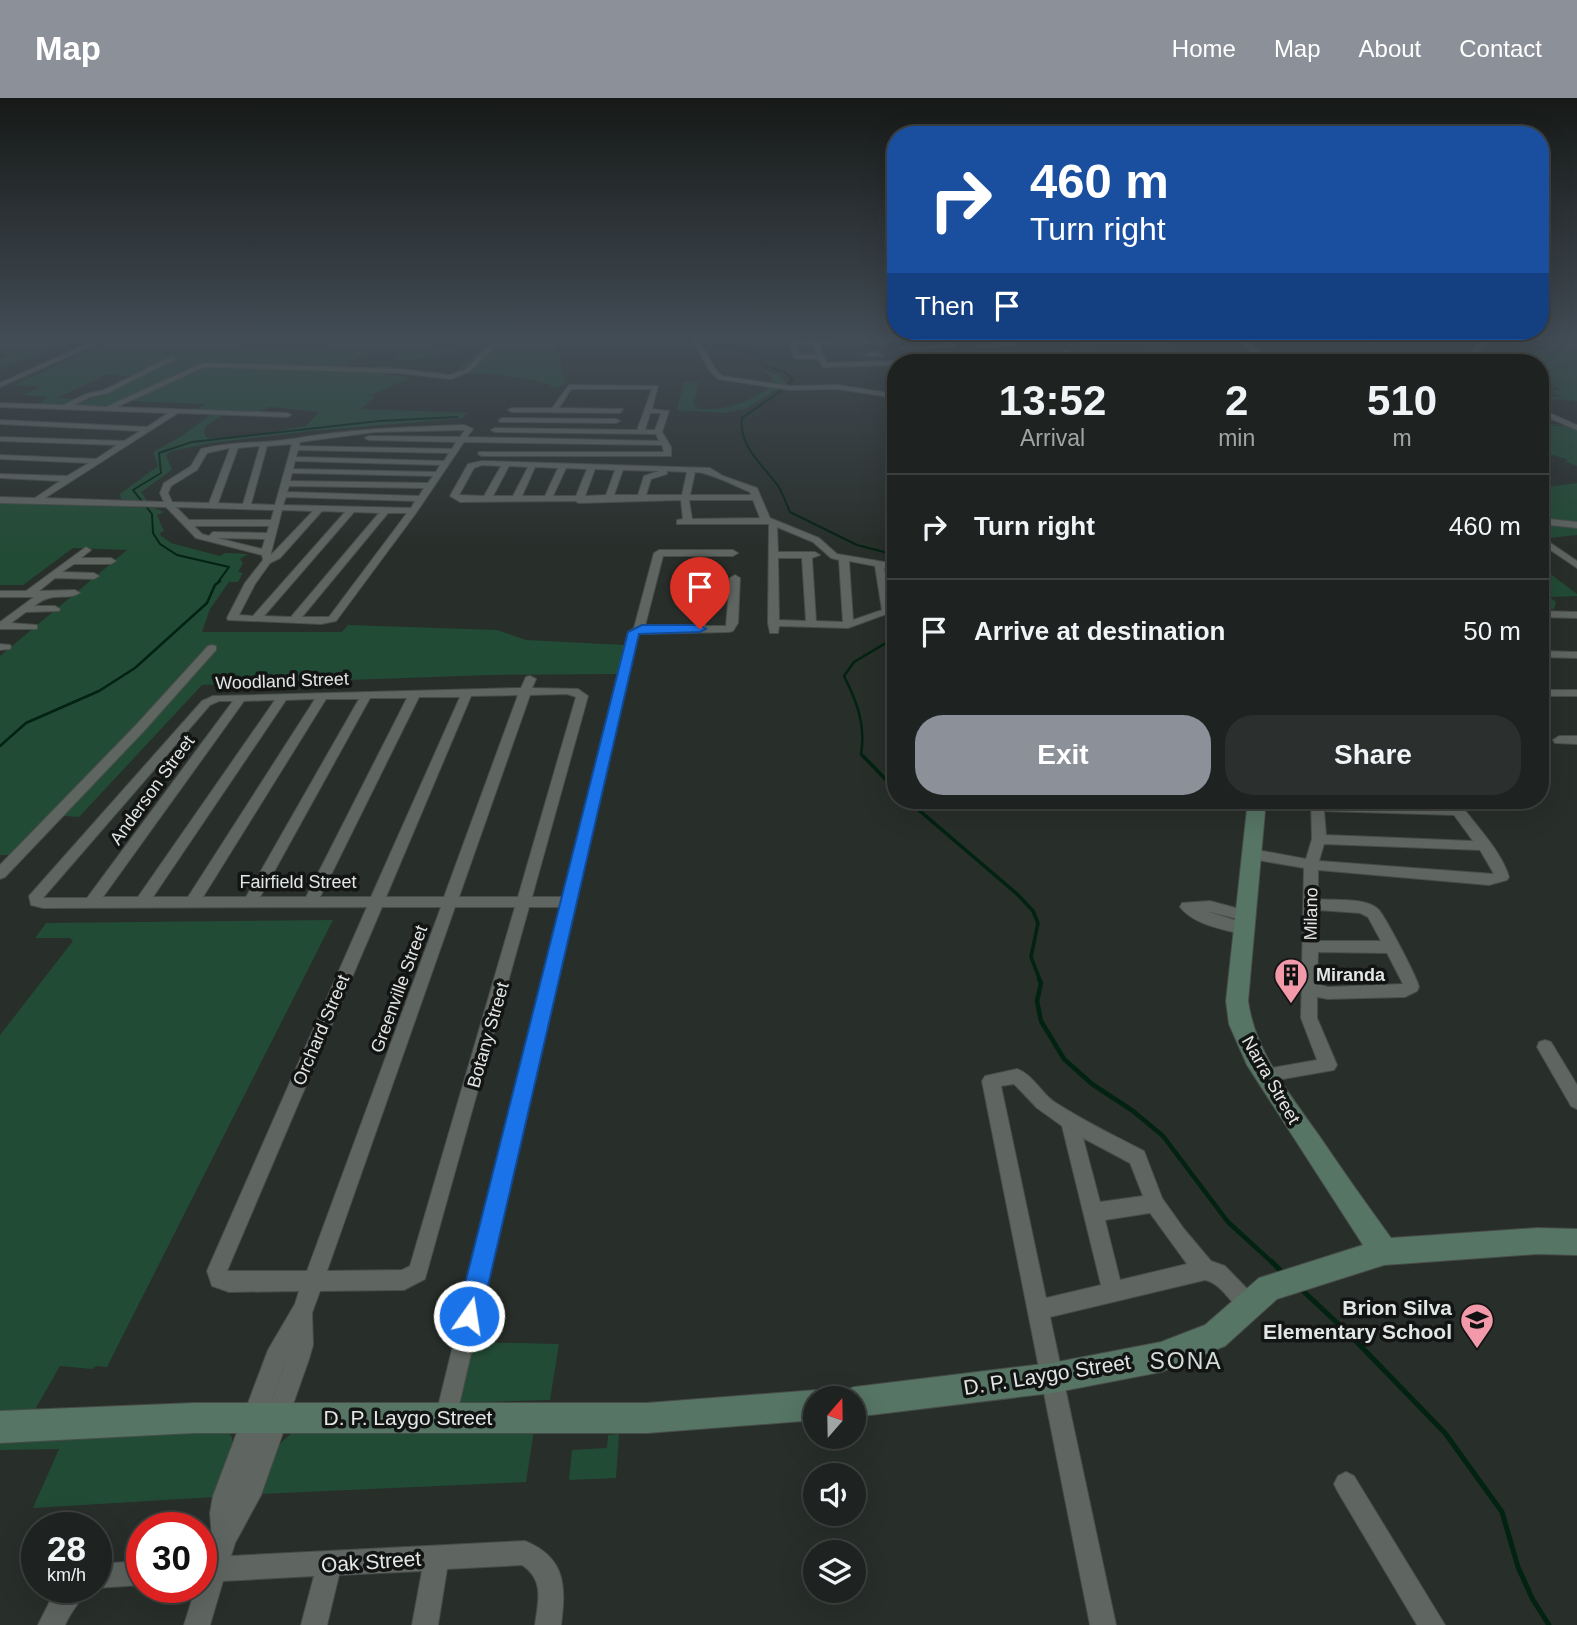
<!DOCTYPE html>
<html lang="en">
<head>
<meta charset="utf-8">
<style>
  :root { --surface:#1e2220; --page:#2b2f2d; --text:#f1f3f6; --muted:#a1a4a5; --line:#3c3f3e; --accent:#8c9099 }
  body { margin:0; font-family:Arial,sans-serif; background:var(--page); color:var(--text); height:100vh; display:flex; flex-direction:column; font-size:26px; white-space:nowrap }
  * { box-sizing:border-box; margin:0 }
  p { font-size:23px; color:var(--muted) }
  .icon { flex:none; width:38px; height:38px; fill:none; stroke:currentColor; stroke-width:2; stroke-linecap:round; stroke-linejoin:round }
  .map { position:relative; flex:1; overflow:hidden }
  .drawer { position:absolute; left:887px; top:256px; width:662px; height:455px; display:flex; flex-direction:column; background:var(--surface); border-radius:28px; box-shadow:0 7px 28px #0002,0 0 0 2px var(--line) }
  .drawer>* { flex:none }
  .banner { position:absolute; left:887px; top:28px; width:662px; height:214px; border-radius:28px; box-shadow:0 7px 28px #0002,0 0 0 2px var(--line); background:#1a4fa0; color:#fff; overflow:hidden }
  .needle { width:46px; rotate:20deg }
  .tools { position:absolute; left:803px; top:1288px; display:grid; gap:14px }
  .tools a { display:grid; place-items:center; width:63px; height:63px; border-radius:50%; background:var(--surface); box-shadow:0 7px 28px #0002,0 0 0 2px var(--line); font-size:35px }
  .speed { position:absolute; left:21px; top:1414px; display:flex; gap:14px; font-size:35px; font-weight:700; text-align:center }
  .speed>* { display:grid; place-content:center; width:91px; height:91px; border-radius:50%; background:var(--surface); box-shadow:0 7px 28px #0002,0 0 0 2px var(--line); line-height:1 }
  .speed small { font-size:18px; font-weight:400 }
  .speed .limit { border:10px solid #d22; background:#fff; color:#111 }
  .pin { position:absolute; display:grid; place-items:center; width:60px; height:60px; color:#fff; margin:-72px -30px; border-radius:50% 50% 50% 0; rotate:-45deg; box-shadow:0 0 7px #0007 }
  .pin .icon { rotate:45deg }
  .me { position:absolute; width:77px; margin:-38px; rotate:13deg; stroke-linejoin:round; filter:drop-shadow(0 0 5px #0008) }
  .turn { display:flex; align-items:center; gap:24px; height:147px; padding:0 28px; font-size:32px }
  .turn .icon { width:91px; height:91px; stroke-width:2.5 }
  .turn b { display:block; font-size:49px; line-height:60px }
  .then { display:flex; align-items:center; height:66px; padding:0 28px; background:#0003; gap:14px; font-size:26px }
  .eta { display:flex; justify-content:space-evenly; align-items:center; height:119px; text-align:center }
  .eta b { font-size:42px; font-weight:800; line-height:49px }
  .primary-button { display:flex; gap:14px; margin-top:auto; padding:14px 28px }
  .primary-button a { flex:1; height:80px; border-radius:28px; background:var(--accent); color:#fff; font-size:28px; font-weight:800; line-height:80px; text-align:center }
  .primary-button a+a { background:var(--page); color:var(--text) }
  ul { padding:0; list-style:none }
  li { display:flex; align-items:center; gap:21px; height:105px; padding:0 28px; border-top:2px solid var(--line) }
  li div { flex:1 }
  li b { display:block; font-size:26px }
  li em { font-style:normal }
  header { display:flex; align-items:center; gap:42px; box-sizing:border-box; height:98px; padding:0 35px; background:var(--accent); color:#fff }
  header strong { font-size:33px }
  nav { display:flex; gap:38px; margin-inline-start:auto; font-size:24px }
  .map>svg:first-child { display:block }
  .green { fill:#224b35 }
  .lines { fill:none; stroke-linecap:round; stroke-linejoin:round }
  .stream-far4 { stroke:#022212; stroke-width:2 }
  .stream-far3 { stroke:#022212; stroke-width:2.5 }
  .stream-far2 { stroke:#022212; stroke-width:3.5 }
  .stream-far1 { stroke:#022212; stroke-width:4.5 }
  .stream { stroke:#022212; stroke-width:5 }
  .street-casing { stroke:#474c49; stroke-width:2 }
  .secondary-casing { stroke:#474c49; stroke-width:2 }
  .street { fill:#5f6561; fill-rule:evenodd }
  .secondary { fill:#567564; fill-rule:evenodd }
  .route { fill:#1a73e8; stroke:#114b97; stroke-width:2 }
  .labels { text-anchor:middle; stroke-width:7; stroke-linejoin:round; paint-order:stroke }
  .street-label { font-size:18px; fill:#e2e6e4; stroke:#131514 }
  .poi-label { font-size:18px; font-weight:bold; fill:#e2e6e4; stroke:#131514; text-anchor:start }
  .near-poi-label { font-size:21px; font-weight:bold; fill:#e2e6e4; stroke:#131514; text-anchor:end }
  .near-street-label { font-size:21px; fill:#e2e6e4; stroke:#131514 }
  .near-neighbourhood-label { font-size:23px; letter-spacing:2px; fill:#d6ddd8; stroke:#131514 }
</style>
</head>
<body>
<header>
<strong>Map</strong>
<nav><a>Home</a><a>Map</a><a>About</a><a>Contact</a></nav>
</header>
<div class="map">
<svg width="1577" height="1527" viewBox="0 0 1577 1527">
  <rect width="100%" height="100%" fill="#282e2a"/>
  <path class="green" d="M37,238H79L0,272V262L12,257L0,255V246L21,245Z
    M122,238H257L237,248L316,252L339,238H428L427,241H435L433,249H457C437,258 416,264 394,261L403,255L367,254L343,270L372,272L381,268L453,275L498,238H563L555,251C564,262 559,273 566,284L557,290C514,271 436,276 387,274L385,277L405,278L408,281L371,297L374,300L360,311L468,315L463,318L466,320L311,333L211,345L171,353L166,357L172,372L141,394L148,404L121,401L120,396L158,368L153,354L180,339L210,317H223L206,328L204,334L207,340L230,341L306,328L319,314L270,309L256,315L196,313L205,306L129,303L116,310L72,308L110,294L135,278L105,277L57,300L75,301L62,308L38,307L48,299L23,297L41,289L13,287Z
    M1569,238H1577V303L1540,300L1561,299L1552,293L1561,292L1550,284H1540V280L1543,279L1540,277V264H1489L1482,257V255L1521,262V258L1493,253L1530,258L1535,253L1547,250L1529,246L1531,245L1559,246Z
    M1149,242L1170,244L1176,252L1093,250L1094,254L1080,255L1076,243Z
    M757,269L778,277L787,285L747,310L724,315L677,312L684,284H698L694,306L698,311C727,313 750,304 773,287L771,278Z
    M1558,326L1560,327L1546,328H1577V368L1564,363L1569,362L1547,355L1540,356V327Z
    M1577,385V437L1540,441V390Z
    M0,405L154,410L164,414L157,417L164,433L159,436L171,445L220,458L225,455L248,456L240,461L243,465L238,474L243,475L238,484H229L210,511L202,534H342L348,527L497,532L526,542L625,547L618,576L491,577L202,587L79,719L50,717L11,757H0V558L127,452L73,450L23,487H0Z
    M1540,468L1577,496V498L1550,499L1556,504L1554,511L1540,513Z
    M333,822L107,1269L96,1268L92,1271L60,1268L34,1313L0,1316V937L73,843L70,840H35L46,825Z
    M471,1244L559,1246L550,1302L458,1305Z
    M534,1332L526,1384L260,1396C268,1374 272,1345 295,1334Z
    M226,1333L232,1339V1345L215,1399L33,1410L59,1351L0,1352V1342Z
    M619,1336L616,1380L569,1382L572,1352L607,1350L608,1337Z"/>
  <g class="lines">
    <path class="stream-far4" d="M711,238L712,246L746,250L761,260L763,267L784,274L793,281L781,293L742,320C738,348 763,367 778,388C783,395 786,406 790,414L857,447L896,457
      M218,484L229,469L177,457L160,446L153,435L152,416L133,392L161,375L159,355L192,344L379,323L457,319"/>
    <path class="stream-far3" d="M0,648L26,625L99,593L135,570L207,505L215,487L220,483
      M864,659L861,656C866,627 857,604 844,578L854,564L896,539"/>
    <path class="stream-far2" d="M863,658L896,692
      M907,702L1017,796L1033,813L1038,825L1031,859L1040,882"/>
    <path class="stream-far1" d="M1039,881L1041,885L1037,903L1041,923L1064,961L1092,986L1133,1013L1163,1038L1228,1124L1274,1166"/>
    <path class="stream" d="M1272,1164L1282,1174
      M1301,1191L1350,1237L1445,1335L1502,1414L1518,1469L1533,1502L1549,1527"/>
    <g class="street-casing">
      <path id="street" d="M10,238H19L0,247V243Z
        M105,238H114L0,289V285Z
        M499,238H506L469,274L451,281L398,275L204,269L117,309L287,315L291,317L287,319L178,315L45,400L164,404L160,395L164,385L191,368L201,351C231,343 262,346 292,341C349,331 406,329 464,327L473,331L467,339L659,343L656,336L495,334L491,332L495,330L637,332L652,291H571L559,310L623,311L620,315L512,314L508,312L512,310H552L569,287L658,288L652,311L669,313L662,334L671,349V358H482L478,356L479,354H664L662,347L464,344L416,415L336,523L321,526L228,522L227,520L245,485L263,462L262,457L196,440L166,409L0,405V399L35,400L60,383L0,380V376L67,378L89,365L0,361V357L96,361L117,347L0,343V339L124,343L140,333L0,326V322L147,329L168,315L0,309V305L64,307L86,296L104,292L173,258L175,261L108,295L90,299L74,307L106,309L203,265L398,271L450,277L465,272ZM650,315H661L655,332H645ZM465,332L460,339L369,338L365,340L369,342L456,344L452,351L299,348L300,344L375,334ZM292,346L275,407L251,406L267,348ZM260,348L243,406L218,405L238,350ZM230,350L209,405L172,404L168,395L171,388L197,372L207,355ZM298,352L449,355L444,363L296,359ZM295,363L440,367L436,374L293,371ZM292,375L433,378L428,385L290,383ZM289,388L424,390L419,398L287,394ZM286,399L415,403L411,410L283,407ZM176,409L274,412L271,422H189ZM282,412L313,413L271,457V455ZM322,413L345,414L253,518L239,517L255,486L270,465L280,460ZM354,414L379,415L291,519L264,518ZM388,415H407L329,519H302ZM194,428H269L267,435L213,434L209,438L202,436ZM217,440L265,441L262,451Z
        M690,238H696L716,272L722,278L790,288L837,287L896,296V300L837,291L790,292L718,281L710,273Z
        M789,238H795L796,243L912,238L899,244L819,246L826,265L896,263L899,264H896V267L823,269L818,261L794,260ZM813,246L816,257H799L797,247Z
        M946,238H952L955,249L902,252L899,250L949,246Z
        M1009,238H1015L1013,248L977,250L974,248L1008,245Z
        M1032,238H1108L1034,241Z
        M1351,238H1360L1373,244L1368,245Z
        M1485,238H1492L1479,252V259L1484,264H1478L1473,259V252Z
        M1064,252L1069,253V259L1064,262L905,264L908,262L1063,258Z
        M880,253L884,259L862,257Z
        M1540,311L1577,327V332L1540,316Z
        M503,320L616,321L620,323L616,325L500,324L499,322Z
        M482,363L710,370L723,378L757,390L770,420L819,440L837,456L896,466V472L884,470L892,514L848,530L779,528L778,535H770L768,525L769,426H677V422L683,421L681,402L579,405L575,403L460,404L450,398L468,366ZM482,367L501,368L484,398L459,397L474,370ZM509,368L528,369L513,398H493ZM535,369L558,370L545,398H522ZM566,370L587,371L576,398H553ZM595,371L615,372L606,397L585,398ZM623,372L659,373L644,378L638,397H614ZM667,373L687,374L682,397H646L651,381L667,376ZM695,374C709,374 735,388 750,394L751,397H690ZM689,402H753L760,420L692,421ZM777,429L813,444L831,460L839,462L843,524L816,523L812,460L820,457L815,454H778ZM778,460H802L806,523L779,522ZM849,463L875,468L882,512L853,522Z
        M1540,364L1547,367V371L1540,373Z
        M1540,420L1577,424V430L1540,426Z
        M1540,438L1577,463V470L1540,445Z
        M86,449L91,452L81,460H111L116,463L111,466H74L62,474L94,475L99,478L94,481L55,480L39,493L75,492L80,495C64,504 55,492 34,508H55L60,511L59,513L26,514L11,525L37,527V531H0V524L34,499H0V493H26Z
        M659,452H733L738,455L733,458H663L645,528H695L699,482L704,479L709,482L705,528H726L730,480L735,477L740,480L738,525L733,533L729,534L638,536L454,1329L446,1332L438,1329L435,1321L560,809H529L425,1181L404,1192L320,1193L312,1215L313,1247L309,1261L261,1397L235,1445L231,1458L525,1443C566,1460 566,1488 561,1527H535C538,1504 545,1482 522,1467L447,1471L438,1527H412L422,1473L339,1477L327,1527H301L314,1478L223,1483L210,1527H184L196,1489H201V1460L206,1459L212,1440L210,1415L213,1398L268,1252L295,1206L299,1193L229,1194L212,1188L207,1173L367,809L43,810L31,807L29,798L202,603L213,598L521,590L526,579L530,578L536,581L532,590L578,591L588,598L532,799H563L628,534L634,530L654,455ZM518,597L444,799H386L471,598ZM530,597L567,596L576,599L518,799H459ZM419,599H460L371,799H320ZM370,600H407L306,799H260ZM315,601L188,799H153L286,602ZM326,601H359L246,799H203ZM275,602L138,799H103L244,603ZM219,603H233L87,800H43L210,607ZM382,809H441L307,1173H227ZM455,809H515L410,1168L402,1172L327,1173ZM287,1261L240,1390L285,1266Z
        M1540,513L1577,514V520L1540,519Z
        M0,546L10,547L11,549L10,551L0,552Z
        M212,547L216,548V552L144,633L5,779L0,781V767L136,627L208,548Z
        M1540,553L1577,554V560L1540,559Z
        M1540,592H1577V598H1540Z
        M1559,638H1577V646L1555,645L1553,642Z
        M1311,702H1323L1324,705L1448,708L1444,702H1457C1473,724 1501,752 1509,779L1507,782L1489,787L1318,772V801C1334,803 1365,799 1378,811C1384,816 1418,881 1419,889L1417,893L1405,899L1328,901L1317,899V920L1337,967L1334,972L1266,984L1260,982L1257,977L1260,972L1317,962L1301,920L1304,770L1252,761L1245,756L1252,751L1306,761L1312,741ZM1324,713L1454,717L1473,743L1326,737ZM1324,746L1480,752L1494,776L1319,763ZM1318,812L1360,815L1368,819L1381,843H1318ZM1318,854L1387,855L1403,886L1328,889L1317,886Z
        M1210,803L1251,814L1253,818L1251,822L1246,823L1206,813L1250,827L1253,831L1250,835L1245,837C1223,831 1194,827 1180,809L1182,805Z
        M1545,942L1551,944L1577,987V1011L1571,1008L1537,949L1539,944Z
        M1017,971C1032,976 1041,994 1053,1003C1082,1022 1113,1037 1144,1053L1162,1100L1184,1131L1211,1163L1225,1168L1257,1201L1260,1208L1257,1215L1250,1218C1232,1211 1224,1186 1205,1182L1050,1219L1116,1527H1090L982,983L985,978ZM1014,986L1037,1010L1062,1028L1101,1187L1046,1200L1001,988ZM1083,1040L1130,1065L1143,1098L1100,1104ZM1150,1115L1187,1166L1120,1182L1105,1122Z
        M1346,1374L1354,1378L1445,1527H1417L1338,1394L1334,1386L1338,1378Z
        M142,1463V1487L96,1490L93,1489H96V1466Z
        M57,1489H87C82,1502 71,1513 65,1527H38Z"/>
    </g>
    <g class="secondary-casing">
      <path id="secondary" d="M1236,238H1245L1270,264H1261Z
        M1248,702H1266L1248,903C1255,954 1291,998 1320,1039C1343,1073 1367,1107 1391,1140L1537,1130L1577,1131V1157L1537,1156L1384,1167L1277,1201L1225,1248L1161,1274L1052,1295L854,1319V1300H840L843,1293L854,1289L1052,1265L1161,1244L1205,1227L1259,1180L1363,1147L1247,967L1229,926L1226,903Z
        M816,1292L827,1296L829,1300H816V1322L647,1335H194L0,1345V1313L194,1305H647Z"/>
    </g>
    <use href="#street" class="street"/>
    <use href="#secondary" class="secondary"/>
  </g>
  <linearGradient id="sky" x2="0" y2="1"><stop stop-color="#161917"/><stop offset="0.53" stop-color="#424c55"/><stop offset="1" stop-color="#424c55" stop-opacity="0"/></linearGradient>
  <rect width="1577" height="452" fill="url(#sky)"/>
  <path class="route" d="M642,527H700L706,531L700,534L639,536L481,1218L478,1226L469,1230L461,1226L457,1218L628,534Z"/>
  <defs>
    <g id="building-pin" transform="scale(1.75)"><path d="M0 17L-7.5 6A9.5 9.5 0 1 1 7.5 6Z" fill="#f39aaa" stroke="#131514"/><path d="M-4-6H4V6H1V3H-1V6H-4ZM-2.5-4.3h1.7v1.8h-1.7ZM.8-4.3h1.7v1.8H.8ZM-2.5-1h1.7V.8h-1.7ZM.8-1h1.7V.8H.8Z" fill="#111"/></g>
    <g id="school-pin" transform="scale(1.75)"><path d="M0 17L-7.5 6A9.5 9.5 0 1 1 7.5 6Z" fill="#f39aaa" stroke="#131514"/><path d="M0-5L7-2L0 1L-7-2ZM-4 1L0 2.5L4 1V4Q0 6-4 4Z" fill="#111"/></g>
  </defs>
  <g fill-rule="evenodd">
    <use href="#building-pin" x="1291" y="877"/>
    <use href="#school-pin" x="1477" y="1222"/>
  </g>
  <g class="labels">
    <g class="street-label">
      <text transform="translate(282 583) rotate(-2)" y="6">Woodland Street</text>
      <text transform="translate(152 692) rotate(-54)" y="6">Anderson Street</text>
      <text x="298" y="790">Fairfield Street</text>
      <text transform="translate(1311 816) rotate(-89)" y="6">Milano</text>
      <text transform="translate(399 891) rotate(-70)" y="6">Greenville Street</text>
      <text transform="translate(321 932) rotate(-67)" y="6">Orchard Street</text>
      <text transform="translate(488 937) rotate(-74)" y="6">Botany Street</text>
      <text transform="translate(1271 982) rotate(60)" y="6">Narra Street</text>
    </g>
    <g class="poi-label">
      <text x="1316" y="883">Miranda</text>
    </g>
    <g class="near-poi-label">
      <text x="1452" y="1217">Brion Silva<tspan x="1452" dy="24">Elementary School</tspan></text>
    </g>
    <g class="near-street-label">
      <text transform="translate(1047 1277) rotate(-9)" y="7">D. P. Laygo Street</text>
      <text x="408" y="1327">D. P. Laygo Street</text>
      <text transform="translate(371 1464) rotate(-4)" y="7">Oak Street</text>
    </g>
    <g class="near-neighbourhood-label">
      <text x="1186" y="1271">SONA</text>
    </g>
  </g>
</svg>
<div class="tools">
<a><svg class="needle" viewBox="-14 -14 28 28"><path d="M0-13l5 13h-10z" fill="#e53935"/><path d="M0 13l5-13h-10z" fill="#a1a4a5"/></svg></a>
<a><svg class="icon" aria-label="sound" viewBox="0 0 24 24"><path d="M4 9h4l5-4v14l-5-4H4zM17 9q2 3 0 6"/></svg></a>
<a><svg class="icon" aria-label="layers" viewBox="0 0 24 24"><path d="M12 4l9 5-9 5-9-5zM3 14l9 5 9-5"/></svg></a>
</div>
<div class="speed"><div>28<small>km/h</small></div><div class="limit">30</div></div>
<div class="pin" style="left:700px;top:531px;background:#d93025"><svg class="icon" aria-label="arrive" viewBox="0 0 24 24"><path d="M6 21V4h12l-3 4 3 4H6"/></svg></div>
<svg class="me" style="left:469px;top:1218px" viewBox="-20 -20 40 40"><circle r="17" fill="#1a73e8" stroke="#fff" stroke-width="3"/><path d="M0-11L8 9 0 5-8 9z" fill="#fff"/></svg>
<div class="banner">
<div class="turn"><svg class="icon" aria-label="right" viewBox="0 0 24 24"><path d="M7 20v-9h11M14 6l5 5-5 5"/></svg><div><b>460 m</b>Turn right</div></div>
<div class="then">Then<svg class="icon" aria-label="arrive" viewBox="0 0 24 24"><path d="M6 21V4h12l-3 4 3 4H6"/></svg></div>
</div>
<section class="drawer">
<div class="eta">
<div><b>13:52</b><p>Arrival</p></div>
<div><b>2</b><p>min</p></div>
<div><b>510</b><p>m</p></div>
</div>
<ul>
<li><svg class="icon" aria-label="right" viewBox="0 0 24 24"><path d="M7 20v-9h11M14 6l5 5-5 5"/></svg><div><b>Turn right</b></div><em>460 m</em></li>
<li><svg class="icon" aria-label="arrive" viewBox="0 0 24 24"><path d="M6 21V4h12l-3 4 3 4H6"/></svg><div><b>Arrive at destination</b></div><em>50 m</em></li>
</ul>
<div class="primary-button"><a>Exit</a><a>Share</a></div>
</section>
</div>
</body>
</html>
